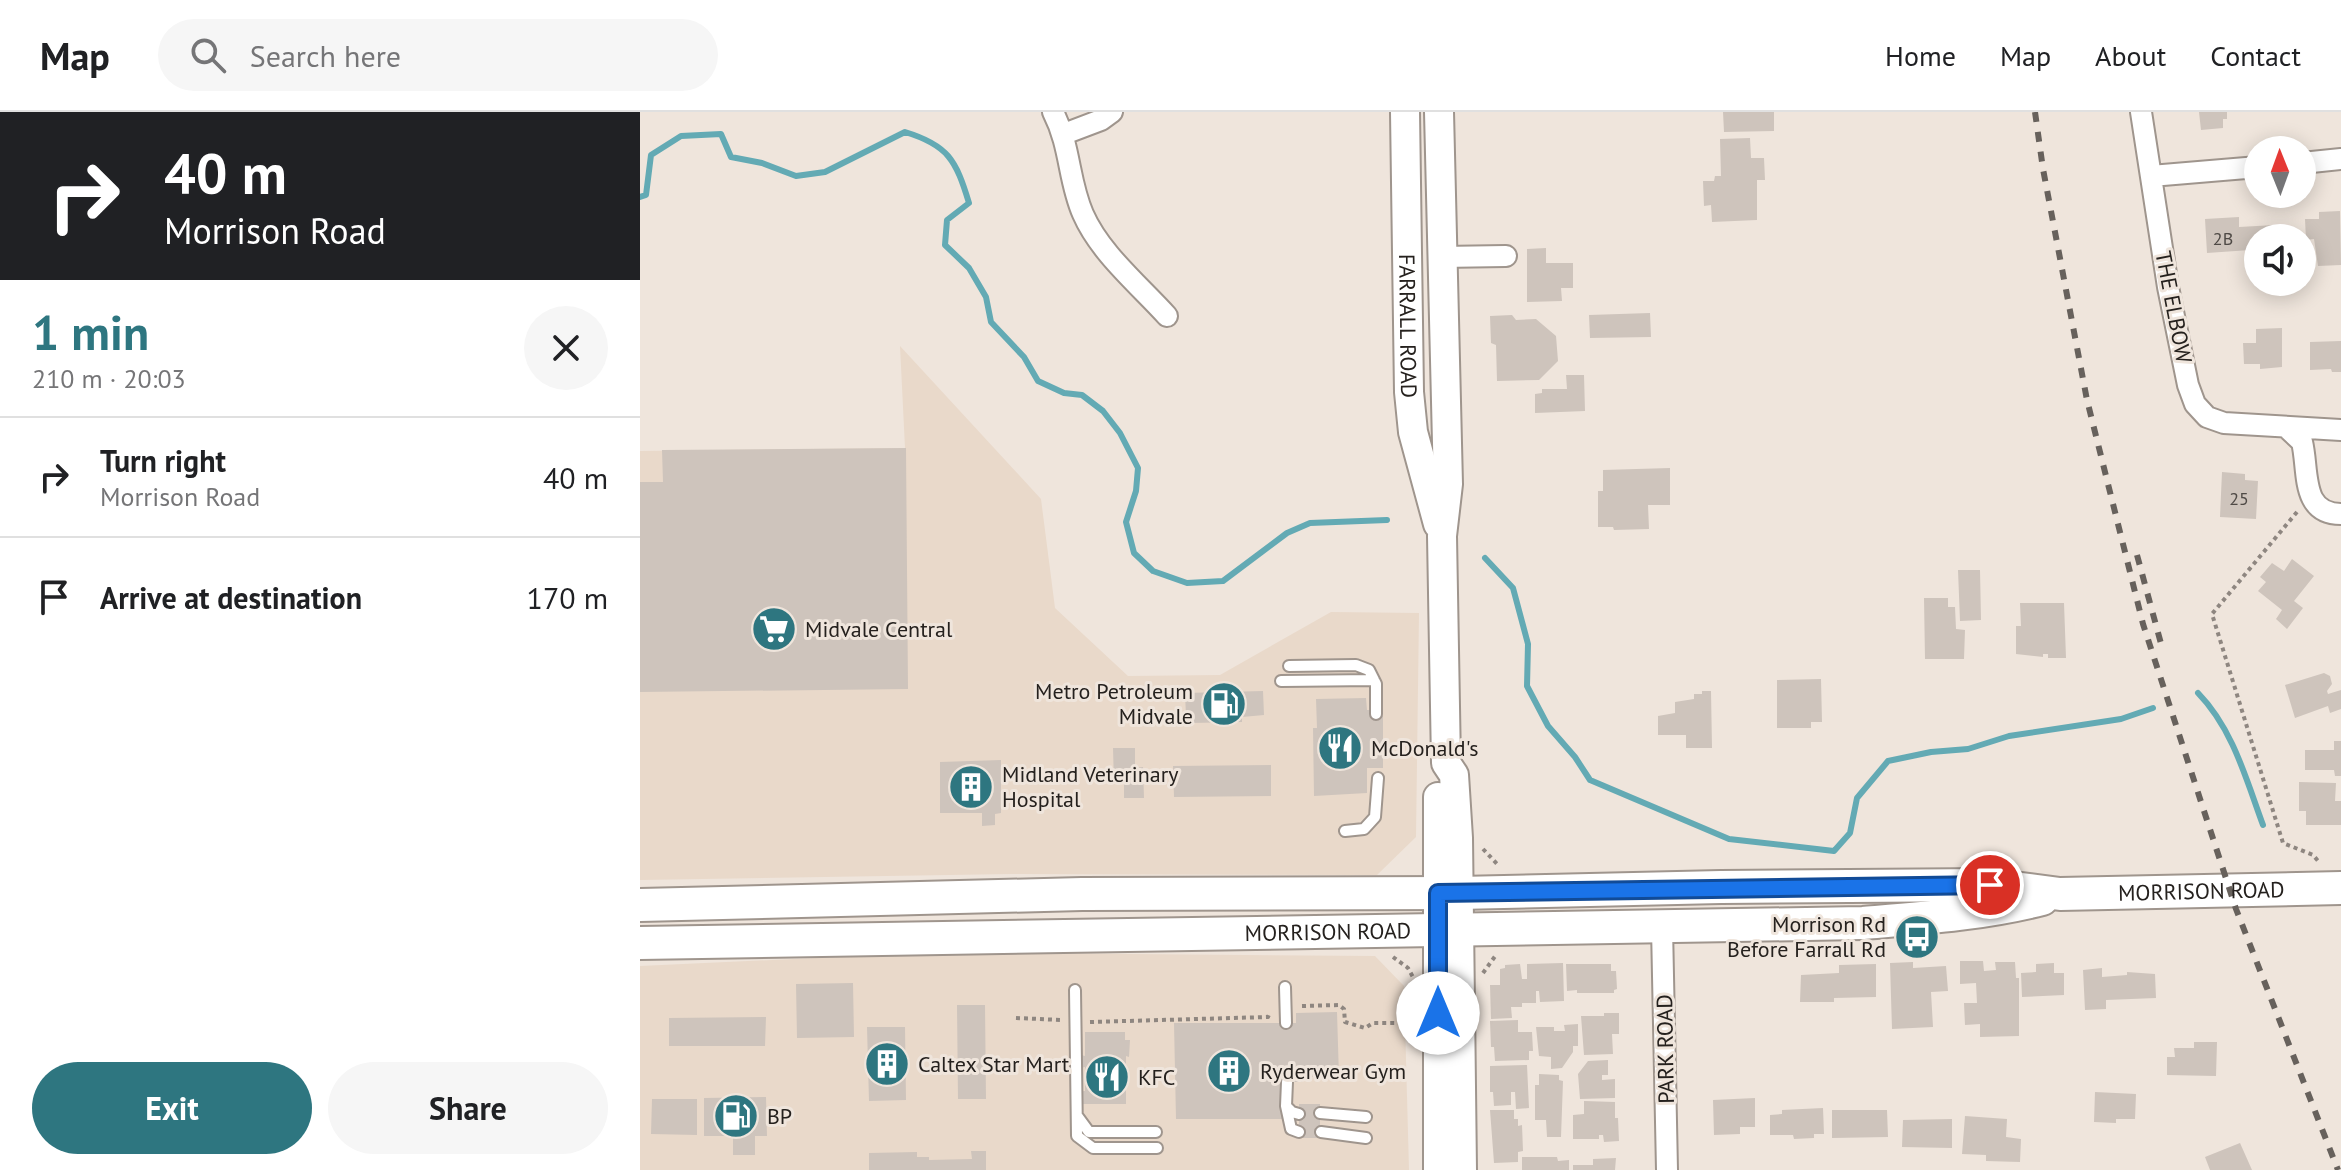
<!DOCTYPE html>
<html lang="en">
<head>
<meta charset="utf-8">
<style>
  :root { --surface:#fff; --page:#f6f6f6; --text:#202124; --muted:#757577; --line:#e0e0e0; --accent:#2e7680 }
  body { margin:0; font-family:"PT Sans",sans-serif; background:var(--page); color:var(--text); height:100vh; display:flex; flex-direction:column; font-size:30px; white-space:nowrap }
  * { box-sizing:border-box; margin:0 }
  p { font-size:26px; color:var(--muted) }
  .icon { flex:none; width:44px; height:44px; fill:none; stroke:currentColor; stroke-width:2; stroke-linecap:round; stroke-linejoin:round }
  .map { position:relative; flex:1; overflow:hidden }
  .drawer { display:flex; flex-direction:column; background:var(--surface); width:640px }
  .drawer>* { flex:none }
  .hud { background:#202124; color:#fff; overflow:hidden }
  .needle { width:52px; rotate:359deg }
  .tools { position:absolute; left:1604px; top:24px; display:grid; gap:16px }
  .tools a { display:grid; place-items:center; width:72px; height:72px; border-radius:50%; background:var(--surface); box-shadow:0 4px 20px #0003; font-size:40px }
  .pin { position:absolute; display:grid; place-items:center; width:68px; height:68px; color:#fff; margin:-34px; border:4px solid #fff; border-radius:50%; box-shadow:0 2px 8px #0007 }
  .me { position:absolute; width:88px; margin:-44px; rotate:0deg; stroke-linejoin:round; filter:drop-shadow(0 0 6px #0008) }
  .turn { display:flex; align-items:center; gap:28px; height:168px; padding:0 32px; font-size:36px }
  .turn .icon { width:104px; height:104px; stroke-width:2.5 }
  .turn b { display:block; font-size:56px; line-height:68px }
  .round { display:grid; place-items:center; flex:none; width:84px; height:84px; border-radius:42px; background:var(--page) }
  .head { display:flex; align-items:center; justify-content:space-between; height:136px; padding:0 32px }
  h1 { font-size:48px; font-weight:600; line-height:60px; color:var(--accent) }
  .action { display:flex; gap:16px; margin-top:auto; padding:16px 32px }
  .action a { flex:1; height:92px; border-radius:48px; background:var(--accent); color:#fff; font-size:32px; font-weight:600; line-height:92px; text-align:center }
  .action a+a { background:var(--page); color:var(--text) }
  ul { padding:0; list-style:none }
  li { display:flex; align-items:center; gap:24px; height:120px; padding:0 32px; border-top:2px solid var(--line) }
  li div { flex:1 }
  li b { display:block; font-size:30px }
  li em { font-style:normal }
  header { display:flex; align-items:center; gap:48px; box-sizing:border-box; height:112px; padding:0 40px; background:var(--surface); border-bottom:2px solid var(--line) }
  header strong { font-size:38px }
  nav { display:flex; gap:44px; margin-inline-start:auto; font-size:28px }
  .search { width:560px; height:72px; background:var(--page); display:flex; align-items:center; gap:20px; box-sizing:border-box; padding:0 28px; border-radius:44px; color:var(--muted); font-size:30px }
  main { display:flex; flex:1; min-height:0 }
  .map>svg:first-child { display:block }
  .built { fill:#e9d9ca }
  .lines { fill:none; stroke-linecap:round; stroke-linejoin:round }
  .stream { stroke:#63aab4; stroke-width:6 }
  .building { fill:#cec4bc }
  .lane-casing { stroke:#9f958d; stroke-width:14 }
  .street-casing { stroke:#9f958d; stroke-width:24 }
  .secondary-casing { stroke:#9f958d; stroke-width:32 }
  .primary-casing { stroke:#9f958d; stroke-width:36 }
  .path { stroke:#8e8680; stroke-width:4; stroke-dasharray:4 4; stroke-linecap:butt }
  .lane { stroke:#fff; stroke-width:10 }
  .street { stroke:#fff; stroke-width:20 }
  .secondary { stroke:#fff; stroke-width:28 }
  .primary { stroke:#fff; stroke-width:32 }
  .rail { stroke:#67615c; stroke-width:6; stroke-dasharray:10 10; stroke-linecap:butt }
  .route-casing { stroke:#114b97; stroke-width:20 }
  .route { stroke:#1a73e8; stroke-width:14 }
  .labels { text-anchor:middle; stroke-width:6; stroke-linejoin:round; paint-order:stroke }
  .number-label { font-size:18px; fill:#4f4a46 }
  .street-label { font-size:22px; fill:#25211e; stroke:#efe5dc }
  .poi-label { font-size:22px; fill:#25211e; stroke:#efe5dc; text-anchor:start }
</style>
</head>
<body>
<header>
<strong>Map</strong>
<div class="search"><svg class="icon" aria-label="search" viewBox="0 0 24 24"><circle cx="10" cy="10" r="6"/><path d="M15 15l6 6"/></svg>Search here</div>
<nav><a>Home</a><a>Map</a><a>About</a><a>Contact</a></nav>
</header>
<main>
<section class="drawer">
<div class="hud">
<div class="turn"><svg class="icon" aria-label="right" viewBox="0 0 24 24"><path d="M7 20v-9h11M14 6l5 5-5 5"/></svg><div><b>40 m</b>Morrison Road</div></div>
</div>
<div class="head"><div><h1>1 min</h1><p>210 m · 20:03</p></div><a class="round"><svg class="icon" aria-label="close" viewBox="0 0 24 24"><path d="M6 6l12 12M18 6L6 18"/></svg></a></div>
<ul>
<li><svg class="icon" aria-label="right" viewBox="0 0 24 24"><path d="M7 20v-9h11M14 6l5 5-5 5"/></svg><div><b>Turn right</b><p>Morrison Road</p></div><em>40 m</em></li>
<li><svg class="icon" aria-label="arrive" viewBox="0 0 24 24"><path d="M6 21V4h12l-3 4 3 4H6"/></svg><div><b>Arrive at destination</b></div><em>170 m</em></li>
</ul>
<div class="action"><a>Exit</a><a>Share</a></div>
</section>
<div class="map">
<svg width="1701" height="1058" viewBox="0 0 1701 1058">
  <rect width="100%" height="100%" fill="#efe5dc"/>
  <path class="built" d="M260,234L401,387L415,496L488,564L580,563L691,500L779,501L776,725L737,763L371,762L0,768V339L265,336Z
    M363,841L735,844L764,874L769,1058H0V854L219,844Z"/>
  <g class="lines">
    <path class="stream" d="M0,85L6,83L11,43L41,24L81,22L91,45L122,51L156,64L185,60L265,20C308,33 316,48 329,91L307,108L305,133L329,156L346,185L351,210L384,245L398,269L424,281L442,283L463,299L480,321L498,356L496,379L486,410L494,441L513,459L547,471L583,469L647,421L670,411L747,408
      M845,446L873,476L888,532L887,574L908,614L935,645L950,668L1089,727L1194,739L1210,721L1217,686L1248,649L1291,640L1328,637L1369,624L1481,607L1513,596
      M1558,581C1593,617 1606,667 1623,713"/>
  </g>
  <path class="building" d="M1083,0H1134V19L1084,20Z
    M1559,0H1587V7H1583V16L1561,18Z
    M1110,26L1111,46H1124L1125,68H1117V108L1072,110L1071,93L1064,94L1063,69H1074L1075,64H1081L1080,27Z
    M1700,99L1701,153L1678,154L1674,127L1666,128L1665,107H1679V100Z
    M1599,105V115L1635,113L1636,126H1618V151H1611L1610,138L1567,141L1565,107Z
    M906,136V151H933V176H921L922,189L887,190V137Z
    M1010,201L1011,225L950,226L949,203Z
    M872,203L876,208L896,207L916,224L918,249L899,268L857,269L856,233L851,231L850,204Z
    M1642,216V255L1620,257V252H1604L1603,231H1616V217Z
    M1701,229V260H1692L1691,257L1670,258V230Z
    M926,263H944L945,299L895,301V282L902,281V277H927Z
    M266,336L268,577L0,580V370H23L22,338Z
    M1030,356V393H1008L1009,417L974,418L973,415H958V379H963V358Z
    M1582,360L1605,362V368L1618,369L1616,407L1580,405Z
    M1652,447L1674,464L1654,489L1663,496L1647,517L1636,507L1642,498L1618,479L1626,470L1620,465L1632,451L1644,459Z
    M1318,458H1340L1341,508L1320,509Z
    M1284,486H1308V495H1315L1316,517L1325,518L1324,547H1285Z
    M1380,491H1424L1426,546H1408V542H1403V545L1376,542V514H1381Z
    M1684,561L1690,564L1692,572L1687,579L1688,582L1701,578V597L1690,601L1688,594L1655,606L1645,573Z
    M1181,567L1182,610H1171V616H1137V568Z
    M623,579L624,603L602,605V610L551,611V607H547L546,604L545,581Z
    M1062,579H1071L1072,636H1046V623H1018V604L1035,601V590L1054,587V582H1062Z
    M726,586L727,598H743V656H727V681L674,684L673,616H677L676,587Z
    M1694,629H1701V664H1695L1694,658H1665V638H1694Z
    M473,636H495V656L503,655L504,686H484V671H474Z
    M361,648V701L355,702V713L342,714V701H300V650Z
    M631,653V684L534,685L533,654Z
    M1659,670L1696,671L1695,689H1701V713H1666V699H1659Z
    M1320,849H1343L1344,859L1356,858L1355,850H1375L1376,866H1379V924L1340,925V912L1325,913L1324,891H1337L1336,871L1320,872Z
    M1273,850V856L1306,854L1308,879L1291,880L1293,915L1252,917L1250,851Z
    M923,851L924,889L900,890L899,879H896V891H882V895H871L872,906L851,907L850,873H860V857L865,856V853L880,852L882,867H887V852Z
    M1414,851V861H1424V883L1382,885L1381,861L1396,860V852Z
    M926,852H971V859H976L977,877L974,878V881H937V878L927,879Z
    M1236,852V885L1194,886V890H1160L1161,863L1199,861V853Z
    M1462,856V865L1487,863V860L1515,862L1516,886L1466,888V897L1445,898L1443,858Z
    M213,871L214,925L157,926L156,872Z
    M317,893H345L346,987H318Z
    M697,900L699,965H662V970H643V1007H536L534,911H656V901Z
    M964,901H979V922H972L973,942L944,943L941,904H964Z
    M126,905L125,934H29V906Z
    M878,908V920H892L893,939H889V948L855,949L854,935H851L850,909Z
    M938,912V934H933V940L922,956L911,957V945L899,944L896,915H914V919H925L924,913Z
    M227,915H265L266,988L229,989Z
    M445,920H485V928H490L489,945L486,944V992H440V979H445V955L440,956L441,943L445,944Z
    M1554,930H1577L1576,964L1527,963V945H1535L1534,936H1554Z
    M968,948V963H962V968L975,967V986L940,987L938,962L948,949Z
    M887,953L889,996L876,997L875,980H871V993L854,994L853,980H850V954Z
    M899,962L919,963V968L923,969L921,1025H907L906,1008H895V973H899Z
    M1455,980L1496,982L1495,1007H1476V1011L1454,1010Z
    M126,985L127,1024H115V1043H93V1024H64V986Z
    M1115,986V1015H1100V1022L1074,1023L1073,988Z
    M12,987H57V1023L11,1022Z
    M944,989L975,990V1006H978L979,1029L964,1030L963,1023H959V1027H933V1003L944,1002Z
    M659,992H680V1026H659Z
    M1183,996L1184,1022H1174V1026L1154,1027L1153,1023H1130V1003L1142,1002V998Z
    M850,998H874V1007H878V1014L882,1013L883,1039L878,1040V1050L854,1051Z
    M1192,998H1247L1248,1025L1192,1026Z
    M1325,1004L1367,1007L1366,1025L1381,1027L1380,1050L1346,1049V1043L1322,1042Z
    M1312,1007V1036L1262,1035L1263,1008Z
    M1600,1031L1612,1058H1570L1565,1045Z
    M331,1039H346V1058H229V1041L277,1040V1045H289V1048L332,1047Z
    M882,1045H917L918,1049L929,1048V1058H882Z
    M976,1046L975,1058H933V1053H953V1047Z"/>
  <g class="lines">
    <g class="lane-casing">
      <path id="lane" d="M649,554L716,553L729,558L736,572V602
        M641,569L734,568
        M705,719L724,717L735,705L738,666
        M645,875L646,911
        M435,878L437,1024L453,1036H517
        M647,970L646,994L652,1000L659,1002
        M646,994L651,1017L659,1020
        M680,1001L726,1005
        M438,1005L449,1020H516
        M681,1020L726,1026"/>
    </g>
    <g class="street-casing">
      <path id="street" d="M413,0C431,35 428,68 443,102C460,141 499,173 527,204
        M1501,0L1528,175L1548,273L1555,292L1567,305L1584,311L1701,318
        M424,22L461,8L472,0
        M1662,51L1701,47
        M1511,64L1618,55
        M801,145L866,144
        M1647,316L1662,330C1669,358 1660,402 1701,402
        M1022,815L1027,1058"/>
    </g>
    <g class="secondary-casing">
      <g id="secondary">
        <path id="s1" d="M765,0L769,280L773,320L798,412"/>
        <path d="M799,0L808,372L802,424L806,651L814,663L818,726L822,1058"/>
        <path d="M798,685V1058"/>
      </g>
    </g>
    <g class="primary-casing">
      <g id="primary">
        <path id="s2" d="M0,793L442,782L819,781L1081,775L1350,773L1420,782L1701,776"/>
        <path id="s3" d="M0,831L1223,811C1284,806 1343,802 1402,787"/>
      </g>
    </g>
    <path class="path" d="M1657,400L1572,502L1643,731L1673,743L1679,750
      M843,737L859,754
      M753,845L768,856L774,867
      M843,861L856,843
      M662,894L699,893L704,897L705,910L725,916L733,911H773
      M376,906L422,908
      M450,910L628,905L630,900"/>
    <use href="#lane" class="lane"/>
    <use href="#street" class="street"/>
    <use href="#secondary" class="secondary"/>
    <use href="#primary" class="primary"/>
    <path class="rail" d="M1395,0L1403,57L1447,288L1503,512L1596,797L1698,1058
      M1497,443L1523,539"/>
  </g>
  <g class="lines">
    <g class="route-casing">
      <path id="route" d="M798,901V781L1350,773"/>
    </g>
    <use href="#route" class="route"/>
  </g>
  <defs>
    <g id="supermarket-disc" transform="scale(2.3)"><circle r="9.5" fill="#2e7680" stroke="#efe5dc"/><path d="M-6-5.5h2.5l.6 2H6L4.5 2H-2.5L-4.4-4H-6ZM-1.5 3.2a1.3 1.3 0 1 0 .1 0ZM3 3.2a1.3 1.3 0 1 0 .1 0Z" fill="#fff"/></g>
    <g id="fuel-disc" transform="scale(2.3)"><circle r="9.5" fill="#2e7680" stroke="#efe5dc"/><path d="M-5.5-6h7V0h2V4h1.3V-2.5L3-4.5l.8-.8L6-3V5H2.5V1h-1V6h-7ZM-4.2-4.7v3.2H.2V-4.7Z" fill="#fff"/></g>
    <g id="restaurant-disc" transform="scale(2.3)"><circle r="9.5" fill="#2e7680" stroke="#efe5dc"/><path d="M-5-6h1v4h1v-4h1v4h1v-4h1v5L-1.5 .5V6h-2V.5L-5-1ZM5-6V6H3V1.5H1.5Q1.5-4 5-6Z" fill="#fff"/></g>
    <g id="building-disc" transform="scale(2.3)"><circle r="9.5" fill="#2e7680" stroke="#efe5dc"/><path d="M-4-6H4V6H1V3H-1V6H-4ZM-2.5-4.3h1.7v1.8h-1.7ZM.8-4.3h1.7v1.8H.8ZM-2.5-1h1.7V.8h-1.7ZM.8-1h1.7V.8H.8Z" fill="#fff"/></g>
    <g id="bus-disc" transform="scale(2.3)"><circle r="9.5" fill="#2e7680" stroke="#efe5dc"/><path d="M-5-6H5V4H4V6H2V4H-2V6H-4V4H-5ZM-3.5-4V0h7V-4ZM-3.5 1.2v1.5H-2V1.2ZM2 1.2v1.5H3.5V1.2Z" fill="#fff"/></g>
  </defs>
  <g fill-rule="evenodd">
    <use href="#supermarket-disc" x="134" y="517"/>
    <use href="#fuel-disc" x="584" y="592"/>
    <use href="#restaurant-disc" x="700" y="636"/>
    <use href="#building-disc" x="331" y="675"/>
    <use href="#bus-disc" x="1277" y="825"/>
    <use href="#building-disc" x="247" y="952"/>
    <use href="#building-disc" x="589" y="959"/>
    <use href="#restaurant-disc" x="467" y="965"/>
    <use href="#fuel-disc" x="96" y="1004"/>
  </g>
  <g class="labels">
    <g class="number-label">
      <text x="1583" y="133">2B</text>
      <text x="1599" y="393">25</text>
    </g>
    <g class="street-label">
      <text transform="translate(1534 195) rotate(79)" y="8">THE ELBOW</text>
      <text dy="8" stroke="none"><textPath href="#s1" startOffset="214">FARRALL ROAD</textPath></text>
      <text dy="8" stroke="none"><textPath href="#s2" startOffset="1562">MORRISON ROAD</textPath></text>
      <text dy="8" stroke="none"><textPath href="#s3" startOffset="688">MORRISON ROAD</textPath></text>
      <text transform="translate(1025 937) rotate(-91)" y="8">PARK ROAD</text>
    </g>
    <g class="poi-label">
      <text x="165" y="525">Midvale Central</text>
      <text x="553" y="587" text-anchor="end">Metro Petroleum<tspan x="553" dy="25">Midvale</tspan></text>
      <text x="731" y="644">McDonald's</text>
      <text x="362" y="670">Midland Veterinary<tspan x="362" dy="25">Hospital</tspan></text>
      <text x="1246" y="820" text-anchor="end">Morrison Rd<tspan x="1246" dy="25">Before Farrall Rd</tspan></text>
      <text x="278" y="960">Caltex Star Mart</text>
      <text x="620" y="967">Ryderwear Gym</text>
      <text x="498" y="973">KFC</text>
      <text x="127" y="1012">BP</text>
    </g>
  </g>
</svg>
<div class="tools">
<a><svg class="needle" viewBox="-14 -14 28 28"><path d="M0-13l5 13h-10z" fill="#e53935"/><path d="M0 13l5-13h-10z" fill="#757577"/></svg></a>
<a><svg class="icon" aria-label="sound" viewBox="0 0 24 24"><path d="M4 9h4l5-4v14l-5-4H4zM17 9q2 3 0 6"/></svg></a>
</div>
<div class="pin" style="left:1350px;top:773px;background:#d93025"><svg class="icon" aria-label="arrive" viewBox="0 0 24 24"><path d="M6 21V4h12l-3 4 3 4H6"/></svg></div>
<svg class="me" style="left:798px;top:901px" viewBox="-20 -20 40 40"><circle r="19" fill="#fff"/><path d="M0-13L10 11 0 6-10 11z" fill="#1a73e8"/></svg>
</div>
</main>
</body>
</html>
